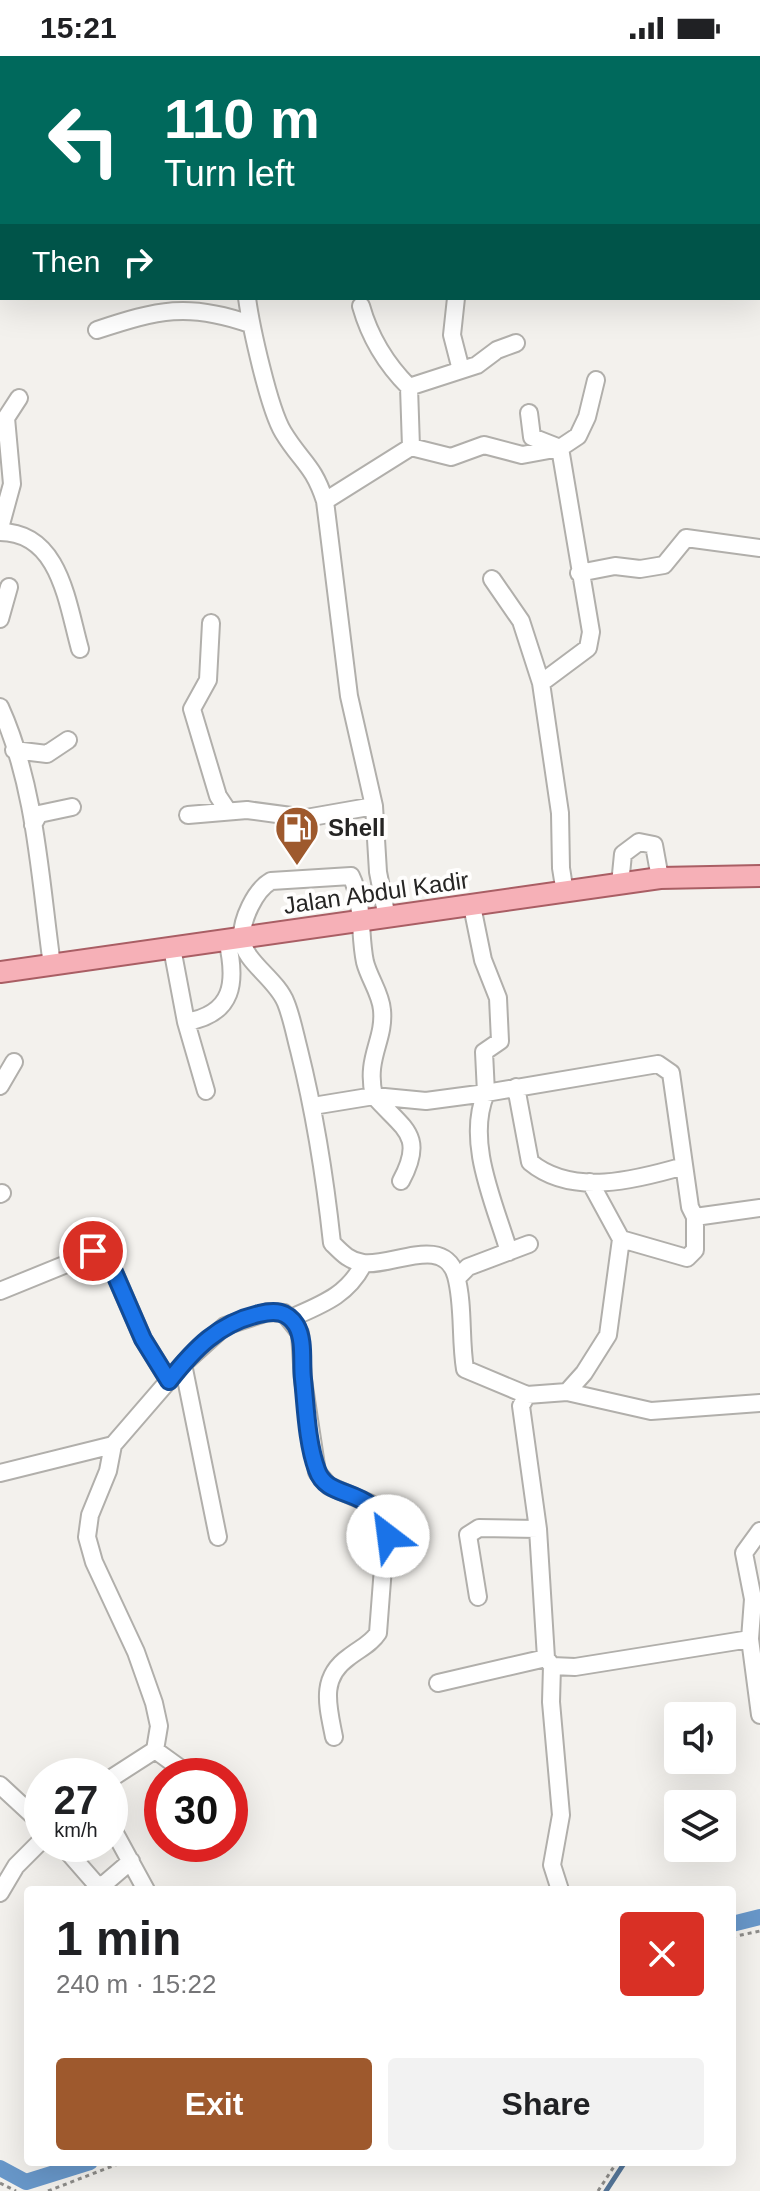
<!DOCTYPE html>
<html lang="en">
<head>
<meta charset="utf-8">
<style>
  :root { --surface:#fff; --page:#f2f2f2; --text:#202124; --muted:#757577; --accent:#9e592d }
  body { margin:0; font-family:Arial,sans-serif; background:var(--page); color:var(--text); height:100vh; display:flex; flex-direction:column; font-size:30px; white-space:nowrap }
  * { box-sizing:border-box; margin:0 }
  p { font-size:26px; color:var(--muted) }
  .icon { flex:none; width:44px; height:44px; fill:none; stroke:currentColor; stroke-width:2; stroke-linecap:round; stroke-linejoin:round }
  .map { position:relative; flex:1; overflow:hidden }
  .panel { position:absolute; left:24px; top:1830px; width:712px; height:280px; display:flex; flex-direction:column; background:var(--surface); border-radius:8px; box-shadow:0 8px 32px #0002 }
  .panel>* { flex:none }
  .banner { position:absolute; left:0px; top:0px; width:760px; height:244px; box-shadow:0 8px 32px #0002; background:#00695c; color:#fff; overflow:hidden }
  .fabs { position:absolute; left:664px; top:1646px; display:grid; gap:16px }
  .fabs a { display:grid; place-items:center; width:72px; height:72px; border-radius:8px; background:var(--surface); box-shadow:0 8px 32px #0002; font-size:40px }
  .speed { position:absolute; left:24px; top:1702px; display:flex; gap:16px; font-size:40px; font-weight:700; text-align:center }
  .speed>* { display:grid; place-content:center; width:104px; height:104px; border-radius:50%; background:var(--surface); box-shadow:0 8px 32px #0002; line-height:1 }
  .speed small { font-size:20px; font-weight:400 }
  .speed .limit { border:12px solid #d22; background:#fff; color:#111 }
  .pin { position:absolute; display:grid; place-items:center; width:68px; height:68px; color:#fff; margin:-34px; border:4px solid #fff; border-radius:50%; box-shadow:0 2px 8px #0007 }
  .me { position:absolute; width:88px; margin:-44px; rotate:330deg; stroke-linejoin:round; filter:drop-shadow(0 0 6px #0008) }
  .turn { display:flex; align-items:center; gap:28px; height:168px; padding:0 32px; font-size:36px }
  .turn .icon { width:104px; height:104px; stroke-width:2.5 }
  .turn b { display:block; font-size:56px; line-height:68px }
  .then { display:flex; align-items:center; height:76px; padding:0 32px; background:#0003; gap:16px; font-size:30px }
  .round { display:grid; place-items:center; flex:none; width:84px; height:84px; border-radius:8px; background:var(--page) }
  .overview { display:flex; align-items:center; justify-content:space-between; height:136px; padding:0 32px }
  h1 { font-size:48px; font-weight:700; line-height:60px }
  .action { display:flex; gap:16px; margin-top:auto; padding:16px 32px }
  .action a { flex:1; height:92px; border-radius:8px; background:var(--accent); color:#fff; font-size:32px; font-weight:700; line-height:92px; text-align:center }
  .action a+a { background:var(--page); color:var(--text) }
  .status { display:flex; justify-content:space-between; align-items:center; height:56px; padding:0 40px; background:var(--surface); direction:ltr }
  .status svg { height:22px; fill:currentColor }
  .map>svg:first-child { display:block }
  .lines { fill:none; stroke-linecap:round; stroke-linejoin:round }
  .stream { stroke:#547598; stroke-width:5 }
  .canal { stroke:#6897c9; stroke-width:16 }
  .minor-casing { stroke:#b1afab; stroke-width:20 }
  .major-casing { stroke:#a95e64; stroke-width:24 }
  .path { stroke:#8d8c89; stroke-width:3; stroke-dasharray:4 4; stroke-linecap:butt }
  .minor { stroke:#fff; stroke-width:16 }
  .major { stroke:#f6b0b7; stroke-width:20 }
  .route-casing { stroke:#114b97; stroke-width:20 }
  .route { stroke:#1a73e8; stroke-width:14 }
  .labels { text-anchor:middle; stroke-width:8; stroke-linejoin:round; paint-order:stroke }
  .poi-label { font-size:24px; font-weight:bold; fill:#262524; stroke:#fffefd; text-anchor:start }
  .street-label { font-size:24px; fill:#262524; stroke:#fffefd }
</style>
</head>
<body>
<div class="status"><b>15:21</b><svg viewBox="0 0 49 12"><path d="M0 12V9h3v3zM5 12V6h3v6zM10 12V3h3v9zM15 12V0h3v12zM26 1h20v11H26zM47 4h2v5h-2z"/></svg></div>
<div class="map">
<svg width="760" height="2135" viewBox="0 0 760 2135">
  <rect width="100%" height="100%" fill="#f3f1ed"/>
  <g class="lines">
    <path class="stream" d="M606,2135L625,2106"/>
    <path class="canal" d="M732,1868L760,1861
      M0,2112L26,2126L90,2106"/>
    <g class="minor-casing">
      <path id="minor" d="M209,0V2
        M484,0V2
        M565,0L566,2
        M345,2H350
        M427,2V0
        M534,2L538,0
        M737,2V0
        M758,21L760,20
        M758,87L760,91
        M758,202L760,210
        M247,242C251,271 269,353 283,376C301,406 313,408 325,445L349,640L374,750L378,816L387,862
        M456,242L452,279L461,314
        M97,274C158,254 188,246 250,268
        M409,331L477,309L497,294L516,287
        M529,357L532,381L560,392L591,576L588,592L541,627
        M411,391L451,401L484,389L522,399L560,392L578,380L587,361L596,324
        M325,445L411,391L409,331C385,307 370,282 361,250
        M0,472L12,428L6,362L19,342
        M0,476C60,476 67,547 80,593
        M579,517L615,510L640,513L664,509L686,482L760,492
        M492,523L521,565L541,627L560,757L561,812L565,837
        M0,563L9,531
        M211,567L208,624L192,653L218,740L228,755
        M0,651C36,730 40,824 52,909
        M14,694L47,698L68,684
        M188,759L247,754L306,762L374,750
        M33,769L39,758L72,751
        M620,828L623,798L639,786L654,789L660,822
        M172,892L186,966L206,1035
        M186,966C234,958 237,926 227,884
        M0,1030L14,1006
        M516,1031L530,1106C572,1141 636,1124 684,1110
        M313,1050L374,1040L426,1045L486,1037L484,996L500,985L498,942L483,904L472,850
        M401,1125C426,1079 403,1073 374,1040C365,1001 385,985 382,954C381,938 369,922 365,906C359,878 364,847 351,820L271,825C255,834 241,864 242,883C244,906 277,923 286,947C292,962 295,979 299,994C315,1058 325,1122 332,1187C342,1197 349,1205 363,1207C392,1211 444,1178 456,1220C464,1249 460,1283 465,1313L527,1339L567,1336L651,1355L760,1347
        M0,1138L2,1137
        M695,1161L760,1152
        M509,1196C495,1148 465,1086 486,1037L658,1008L671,1017L690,1151L695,1161V1194L687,1202L621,1183L590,1126
        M457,1222L468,1211L529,1188
        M0,1235L101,1194L107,1200L143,1283L169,1325
        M291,1262C323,1248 348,1239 364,1207
        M183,1308L218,1481
        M567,1336L584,1317L608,1279L621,1183
        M527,1339L521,1350L538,1473L546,1602L552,1610L551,1646L561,1759L552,1809L560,1834
        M0,1417L113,1389
        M760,1475L744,1497L753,1543L750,1583L760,1659
        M478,1541L468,1479L479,1472L538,1473
        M552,1610L575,1611L750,1583
        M438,1627L546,1602
        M155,1694L191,1720
        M110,1723L155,1694L159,1670L154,1647L136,1596L94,1506L87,1481L90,1459L108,1415L113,1389L183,1308L225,1270L268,1256L284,1257L300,1277L303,1324L317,1416L329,1430L371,1448L382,1460L386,1472L378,1577C371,1588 359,1593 349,1601C319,1622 328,1650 334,1681
        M0,1729L42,1768
        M110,1768L146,1834
        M61,1788L96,1828L103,1829L131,1805
        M0,1837L16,1810L42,1784"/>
    </g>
    <g class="major-casing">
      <path id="major" d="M0,916L660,822L760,820"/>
    </g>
    <path class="path" d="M732,1881L760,1875
      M0,2127L16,2135
      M48,2135L123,2106
      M598,2135L617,2106"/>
    <use href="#minor" class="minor"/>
    <use href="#major" class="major"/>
  </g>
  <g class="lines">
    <g class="route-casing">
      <path id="route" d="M93,1195L101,1194L107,1200L143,1283L169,1325C194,1293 219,1267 259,1258C275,1254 287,1255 296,1269C305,1284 301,1307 303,1323C306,1351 307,1387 317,1414C328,1447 376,1427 388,1480"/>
    </g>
    <use href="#route" class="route"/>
  </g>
  <defs>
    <g id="fuel-pin" transform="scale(2.3)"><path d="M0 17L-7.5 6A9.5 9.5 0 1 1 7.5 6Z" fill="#9e592d" stroke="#fffefd"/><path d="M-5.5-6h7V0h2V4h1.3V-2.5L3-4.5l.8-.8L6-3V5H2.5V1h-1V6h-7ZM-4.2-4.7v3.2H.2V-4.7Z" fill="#fff"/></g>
  </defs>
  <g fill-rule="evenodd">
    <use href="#fuel-pin" x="297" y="772"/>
  </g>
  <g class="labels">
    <g class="poi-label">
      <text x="328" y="780">Shell</text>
    </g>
    <g class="street-label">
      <text transform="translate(376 837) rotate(-8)" y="8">Jalan Abdul Kadir</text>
    </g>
  </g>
</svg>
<div class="fabs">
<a><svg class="icon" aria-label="sound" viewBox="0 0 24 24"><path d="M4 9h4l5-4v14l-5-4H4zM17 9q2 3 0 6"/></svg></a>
<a><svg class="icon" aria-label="layers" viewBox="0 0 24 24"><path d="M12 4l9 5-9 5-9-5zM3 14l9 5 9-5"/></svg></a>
</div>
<div class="speed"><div>27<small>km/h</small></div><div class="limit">30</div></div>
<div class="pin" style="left:93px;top:1195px;background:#d93025"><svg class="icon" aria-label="arrive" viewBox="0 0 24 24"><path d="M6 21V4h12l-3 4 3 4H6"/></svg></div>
<svg class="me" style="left:388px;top:1480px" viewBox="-20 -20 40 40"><circle r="19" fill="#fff"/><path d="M0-13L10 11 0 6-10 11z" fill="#1a73e8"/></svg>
<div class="banner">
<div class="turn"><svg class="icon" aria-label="left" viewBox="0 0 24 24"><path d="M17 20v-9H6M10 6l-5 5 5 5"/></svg><div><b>110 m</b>Turn left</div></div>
<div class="then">Then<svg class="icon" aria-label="right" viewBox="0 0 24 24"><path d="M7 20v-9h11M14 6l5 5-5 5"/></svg></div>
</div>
<section class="panel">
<div class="overview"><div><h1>1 min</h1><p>240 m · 15:22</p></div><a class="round" style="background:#d93025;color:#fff"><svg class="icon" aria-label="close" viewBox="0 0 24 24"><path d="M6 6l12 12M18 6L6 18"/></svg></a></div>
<div class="action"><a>Exit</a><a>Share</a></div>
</section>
</div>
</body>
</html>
